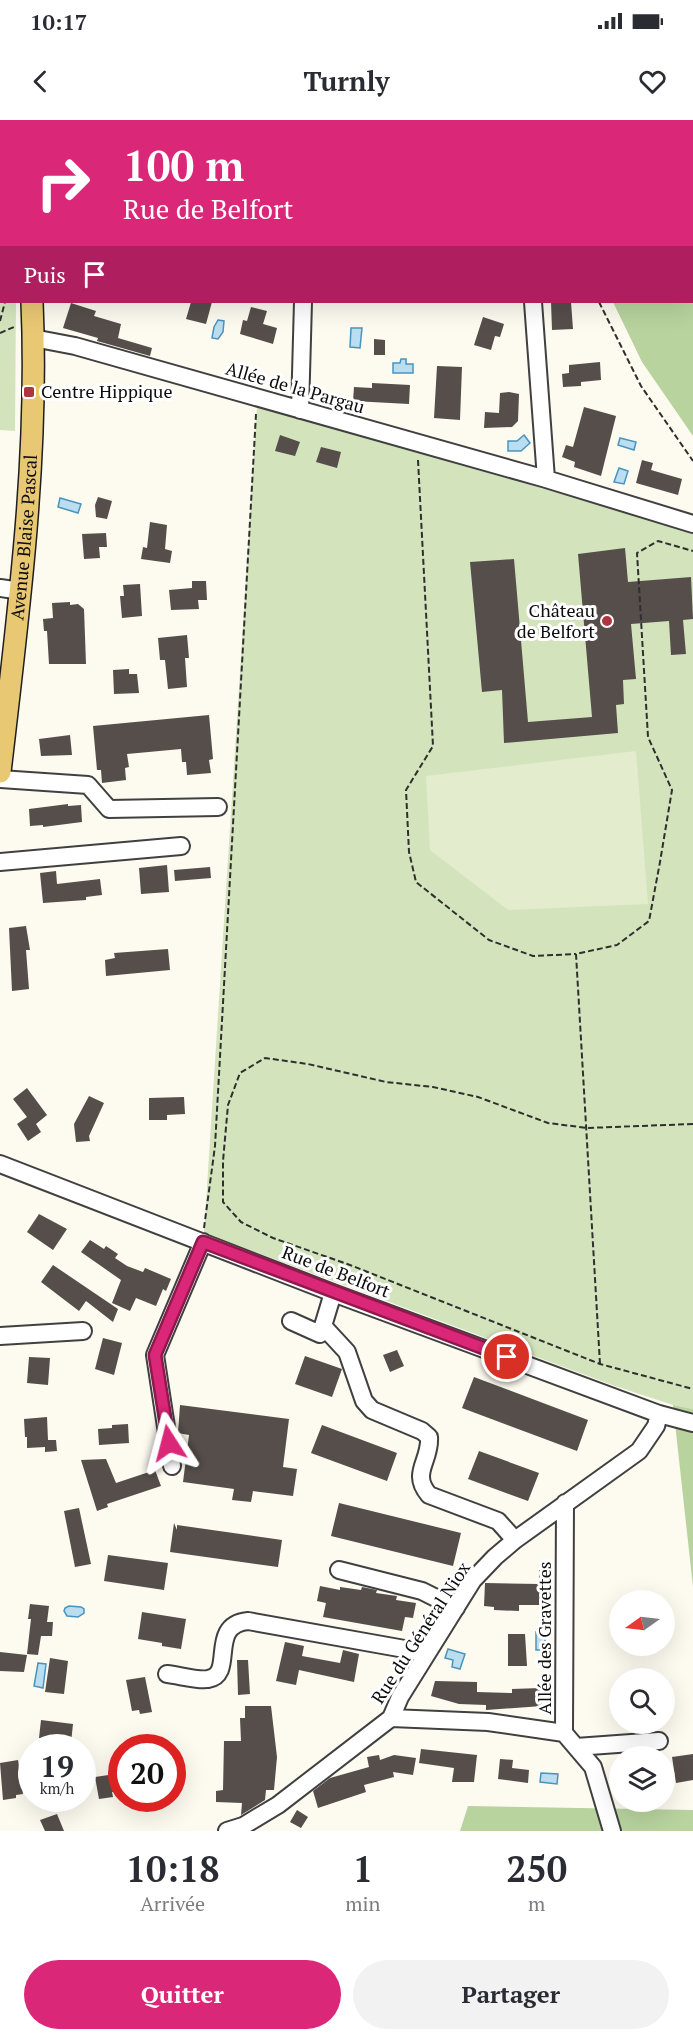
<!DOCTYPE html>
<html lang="fr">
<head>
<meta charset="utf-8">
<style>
  :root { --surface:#fff; --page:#f2f2f3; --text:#2b2b33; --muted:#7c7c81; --accent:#db2777 }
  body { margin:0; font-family:"PT Serif",serif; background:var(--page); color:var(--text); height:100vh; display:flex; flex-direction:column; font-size:22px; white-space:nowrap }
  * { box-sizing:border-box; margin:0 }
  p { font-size:20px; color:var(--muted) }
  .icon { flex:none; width:33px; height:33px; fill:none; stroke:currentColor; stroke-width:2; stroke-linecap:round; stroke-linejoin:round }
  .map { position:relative; height:1711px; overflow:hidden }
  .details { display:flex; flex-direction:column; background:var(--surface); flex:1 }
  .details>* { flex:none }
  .hud { position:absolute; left:0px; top:0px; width:693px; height:183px; box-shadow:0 6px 24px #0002; background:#db2777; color:#fff; overflow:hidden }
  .needle { width:39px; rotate:256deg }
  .fabs { position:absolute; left:609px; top:1470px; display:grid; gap:12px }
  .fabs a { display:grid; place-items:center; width:66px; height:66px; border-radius:50%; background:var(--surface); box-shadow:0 6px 24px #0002; font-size:30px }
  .speed { position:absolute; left:18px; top:1614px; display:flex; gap:12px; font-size:30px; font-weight:700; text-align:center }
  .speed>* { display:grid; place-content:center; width:78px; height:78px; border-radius:50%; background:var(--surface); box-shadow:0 6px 24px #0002; line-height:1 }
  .speed small { font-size:15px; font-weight:400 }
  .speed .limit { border:9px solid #d22; background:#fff; color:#111 }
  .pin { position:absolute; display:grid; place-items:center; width:51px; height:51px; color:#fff; margin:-26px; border:3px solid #fff; border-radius:50%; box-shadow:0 2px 6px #0007 }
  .me { position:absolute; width:66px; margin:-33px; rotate:351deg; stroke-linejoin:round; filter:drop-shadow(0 0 4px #0008) }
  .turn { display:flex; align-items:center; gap:21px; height:126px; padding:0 24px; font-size:27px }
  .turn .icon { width:78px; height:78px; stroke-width:2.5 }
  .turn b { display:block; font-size:42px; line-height:51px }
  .then { display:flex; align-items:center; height:57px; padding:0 24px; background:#0003; gap:12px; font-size:22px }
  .eta { display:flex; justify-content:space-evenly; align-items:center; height:102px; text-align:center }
  .eta b { font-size:36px; font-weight:700; line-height:42px }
  .primary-button { display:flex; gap:12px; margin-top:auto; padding:12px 24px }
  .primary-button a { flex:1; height:69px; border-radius:36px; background:var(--accent); color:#fff; font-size:24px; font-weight:700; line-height:69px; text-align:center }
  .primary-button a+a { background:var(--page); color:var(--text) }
  .status { display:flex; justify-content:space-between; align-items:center; height:42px; padding:0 30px; background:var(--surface); direction:ltr }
  .status svg { height:16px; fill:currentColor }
  header { display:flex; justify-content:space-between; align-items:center; height:78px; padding:0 24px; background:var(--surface); font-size:27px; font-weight:700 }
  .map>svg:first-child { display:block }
  .green { fill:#d3e4bd }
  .forest { fill:#b8d39e }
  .pitch { fill:#e3eccd }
  .water { fill:#baddef; stroke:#4994be; stroke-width:1.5 }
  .building { fill:#554e4b }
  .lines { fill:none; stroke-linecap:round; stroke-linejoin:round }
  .minor-casing { stroke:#404040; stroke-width:20 }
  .major-casing { stroke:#1e1e1e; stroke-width:24 }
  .path { stroke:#2f2f2f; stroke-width:2; stroke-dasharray:6 3; stroke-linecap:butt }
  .minor { stroke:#fff; stroke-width:16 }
  .major { stroke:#e9c874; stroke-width:21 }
  .route-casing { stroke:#8e194d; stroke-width:15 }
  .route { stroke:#db2777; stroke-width:10 }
  .poi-dot { fill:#ae353f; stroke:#fff; stroke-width:2 }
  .labels { text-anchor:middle; stroke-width:6; stroke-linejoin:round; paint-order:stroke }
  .street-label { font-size:18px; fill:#0d0d0d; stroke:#fff }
  .poi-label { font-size:18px; fill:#0d0d0d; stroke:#fff; text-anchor:start }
</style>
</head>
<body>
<div class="status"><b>10:17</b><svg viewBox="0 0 49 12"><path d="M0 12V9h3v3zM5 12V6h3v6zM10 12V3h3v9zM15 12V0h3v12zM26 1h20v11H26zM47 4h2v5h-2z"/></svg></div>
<header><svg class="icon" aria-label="back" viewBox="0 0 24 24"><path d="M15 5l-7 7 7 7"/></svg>Turnly<svg class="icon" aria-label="heart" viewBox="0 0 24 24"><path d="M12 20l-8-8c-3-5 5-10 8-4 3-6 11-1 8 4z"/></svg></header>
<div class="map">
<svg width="693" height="1711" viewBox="0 0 693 1711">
  <rect width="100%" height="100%" fill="#fdfaf0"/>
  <path class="green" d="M0,131H2V182H16L15,311L0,310Z
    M257,287L417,323L449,342L693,411V1289L673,1285L615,1266L204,1113Z"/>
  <path class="forest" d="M526,0H693V316L642,242L613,182H692V2H527Z
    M673,1285L693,1289V1467Z
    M468,1686L693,1690V1711H460Z"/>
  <path class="pitch" d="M636,631L648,784L508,790L430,730L426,656Z"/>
  <path class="water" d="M218,200L224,201L223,212L218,219L212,218L214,207Z
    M351,208H362L360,228L350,227Z
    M401,239H406V244H413V253H393V243H400Z
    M524,315L530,323L521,331H508V321H517Z
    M620,318L636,322L634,330L618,325Z
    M619,348L628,351L624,364L614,362Z
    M60,378L81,384L78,393L58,387Z
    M69,1486L81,1487L84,1489V1493L78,1497L67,1496L64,1491L65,1488Z
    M536,1512H545V1530H536Z
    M448,1529L465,1534L460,1549L452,1547L453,1540L445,1538Z
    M38,1543L46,1544L43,1568L34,1566Z
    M541,1653L558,1654L557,1664L540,1662Z"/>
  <path class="building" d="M191,182H212L206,204L186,199Z
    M551,182H571L573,209L552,210Z
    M71,183L96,191L94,196L121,204L118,218L152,228L150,236L97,221L98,218L63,208Z
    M251,187L267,191L263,204L277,208L273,224L240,214L243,200L247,201Z
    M483,197L504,204L500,217L495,216L491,230L474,225Z
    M374,219L385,220V235H374Z
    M600,242L601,260L581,262V266L563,267L562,254L569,253V245Z
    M437,246L462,247L460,300L434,298Z
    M372,263L410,265L409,284L353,281L354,267L372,268Z
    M509,272L519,274L518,301L512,307L484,308L485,292L499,293L500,273Z
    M584,287L616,296L601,356L574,347L575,342L562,337L566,325L573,327Z
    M280,315L300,322L295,336L275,331Z
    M321,327L341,332L337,348L316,342Z
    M642,340L653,343L651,350L682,359L678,375L636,363Z
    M98,377L112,381L107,399L96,397L95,385Z
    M150,402L167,405L165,429L172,431L170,443L141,439L143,427L147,428Z
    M106,413L107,427H99L100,438L84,439L82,414Z
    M625,428L628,462L691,457L693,499L683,500L686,534L671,535L669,501L631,504L636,559L623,560L624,584L616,585L618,613L504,623L502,570L482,572L470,442L514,439L528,602L592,597L578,434Z
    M192,461H206L207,480H198L199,489L171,490L169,470L192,468Z
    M140,464L142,496L122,498L120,476H124L123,465Z
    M70,482V485L78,484L84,489L86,544H49L47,511H44L43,499L53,498L52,483Z
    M187,515L189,538H185L187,567L168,569L165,540H160L158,518Z
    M129,549V554H137L139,573L114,574L113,550Z
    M209,595L213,639L209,640L211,653L187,655L186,642H182L181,629L127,634L129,647L125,648L126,660L102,663L101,650H97L93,606Z
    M70,615L72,635L41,636L39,619Z
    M68,684V686L81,685L82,702L43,707V705L30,706L29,689Z
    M167,745L169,772L141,774L139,748Z
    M210,747L211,758L175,761L174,750Z
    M56,751L57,764L100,759L102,775L86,777V780L43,783L40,753Z
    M26,806L30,830H26L29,869L12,871L9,808Z
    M168,829L170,850L106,856L105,840L115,838L114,833Z
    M27,968L47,995L36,1004L41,1012L28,1021L17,1004L27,997L13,979Z
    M89,976L104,983L89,1016L90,1021L76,1022L74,1004Z
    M184,977L185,994L167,995V1000H149V978Z
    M39,1094L67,1109L53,1130L27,1112Z
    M90,1120L104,1129L106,1126L118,1134L115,1138L127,1146L143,1152L145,1148L171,1159L166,1171L163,1169L156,1186L136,1178L130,1191L112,1183L121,1160L81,1132Z
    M53,1145L118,1189L113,1202L86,1181L79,1191L41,1162Z
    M103,1218L122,1223L114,1255L95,1249Z
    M397,1230L404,1246L390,1252L383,1235Z
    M305,1236L342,1249L332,1277L295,1264Z
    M29,1237L50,1238L48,1265L27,1263Z
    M474,1257L588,1300L577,1331L462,1288Z
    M180,1285L289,1299L283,1347L297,1349L293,1376L253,1371L251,1382L232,1380L234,1369L183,1362L189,1315L178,1313Z
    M47,1297L48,1320H56L57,1331L45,1332V1327L27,1328V1317H25L24,1299Z
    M128,1304L129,1323L99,1325L98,1309L112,1308V1305Z
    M322,1305L397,1333L387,1361L311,1333Z
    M479,1331L539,1353L528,1381L468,1359Z
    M106,1339L116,1363L155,1350L161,1366L107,1384L108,1387L97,1391L81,1340Z
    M339,1383L461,1413L453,1446L331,1416Z
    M79,1388L91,1444L75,1447L64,1391Z
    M174,1403L177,1410V1405L282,1420L278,1447L170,1432Z
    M108,1435L168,1443L164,1470L104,1461Z
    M539,1450H550L551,1485H519V1491L494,1490V1487L484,1486L485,1463L539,1464Z
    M320,1466L340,1470V1467L361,1470L362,1467L377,1470L376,1473L397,1476L396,1480L416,1483L413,1498L405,1497L402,1511L323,1497L326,1483L317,1481Z
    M30,1484L49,1486L47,1502H53L52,1516H41L38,1535L27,1534L31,1499H28Z
    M142,1492L186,1499L181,1529L162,1526V1523L138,1519Z
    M508,1514H525L527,1546H508Z
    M285,1522L304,1526L302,1536L340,1543L343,1530L359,1534L354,1562L299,1550L296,1565L276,1561Z
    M0,1532L27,1535L24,1552L0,1551Z
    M50,1538L68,1541L64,1574L45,1572Z
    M237,1540H248L250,1574L238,1575Z
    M145,1557L152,1592L140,1594L139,1590L132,1591L126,1560Z
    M435,1561L477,1562V1572L512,1573V1569L541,1568L542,1586L486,1590V1585L459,1584L431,1576Z
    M245,1586H271L277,1637L274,1670H266L265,1680L241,1695L242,1683L216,1682V1671L223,1670L224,1621H241L240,1598H245Z
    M41,1600L73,1604L71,1623L39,1618Z
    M421,1629L477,1635L474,1662H452L454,1648L419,1643Z
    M693,1634V1660L676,1663L672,1637Z
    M379,1635L380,1640L394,1635L416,1638L413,1655L393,1652L394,1657L364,1665L366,1672L318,1688L313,1671L330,1658L369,1647L367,1637Z
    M500,1639L513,1640L512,1648L529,1650L528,1663L498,1659Z
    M18,1640L23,1674L16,1675V1678L3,1680L0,1643Z
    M122,1653V1670L112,1672L113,1677L99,1679L95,1657Z
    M297,1690L308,1697L301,1708L290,1702Z
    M57,1694L64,1711H45L40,1700Z"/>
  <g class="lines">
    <g class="minor-casing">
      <path id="minor" d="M509,0L510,2
        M0,84L2,82
        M0,121H2
        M33,218L75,226L546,359L533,182
        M300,290L303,182
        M546,359L693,404
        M0,468L21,471
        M0,659L88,665L109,689L218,687
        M0,742L181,726
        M0,1044L333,1173L659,1294L693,1303
        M291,1201L320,1214L323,1206L347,1232L364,1281L372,1290L422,1311L429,1317C431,1341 410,1353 429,1375L498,1401L515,1420
        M323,1206L333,1173
        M0,1216L83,1211
        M172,1346L155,1235L203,1122
        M565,1383L564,1613L593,1647L612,1711
        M339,1450L422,1471L456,1488
        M167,1554C178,1555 198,1561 208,1559C236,1555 207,1505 248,1501L427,1533
        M391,1598L488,1602L564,1613
        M576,1627L659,1621
        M227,1711L243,1706L278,1685L391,1598L400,1577L473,1460L495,1437L515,1420L639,1331L656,1306L659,1294"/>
    </g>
    <g class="major-casing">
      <g id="major">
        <path d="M24,0V2"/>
        <path id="s1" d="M0,652C18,496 39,339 32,182"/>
      </g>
    </g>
    <path class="path" d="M540,0L541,2
      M0,156L2,158
      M599,182L641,266L693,341
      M0,201L5,182
      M0,213L14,207
      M418,340L433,626L406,670L409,732L416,762L489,820L533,836L576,834
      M693,1004L587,1008L548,1003L478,977L433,967L386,962L308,944L265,938L240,953L228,985L223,1041V1082L241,1102L273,1118L350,1145L600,1244L693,1269
      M204,1108L215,1026L256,294
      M600,1244L576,834L617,825L649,801L660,742L672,670L648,617L637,433L658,421L693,431"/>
    <use href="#minor" class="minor"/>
    <use href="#major" class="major"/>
  </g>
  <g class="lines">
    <g class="route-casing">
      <path id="route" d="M169,1323L155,1235L203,1122L507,1237"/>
    </g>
    <use href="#route" class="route"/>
  </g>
  <g class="poi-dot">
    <rect x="23" y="266" width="12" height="12" rx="3"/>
    <circle cx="607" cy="501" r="6"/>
  </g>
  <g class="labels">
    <g class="street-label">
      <text transform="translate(295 268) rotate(16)" y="6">Allée de la Pargau</text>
      <text dy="6" stroke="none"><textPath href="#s1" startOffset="236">Avenue Blaise Pascal</textPath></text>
      <text transform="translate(336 1152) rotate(21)" y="6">Rue de Belfort</text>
      <text transform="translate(421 1513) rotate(-57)" y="6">Rue du Général Niox</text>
      <text transform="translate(545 1518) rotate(-90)" y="6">Allée des Gravettes</text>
    </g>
    <g class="poi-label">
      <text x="41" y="278">Centre Hippique</text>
      <text x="595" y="497" text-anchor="end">Château<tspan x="595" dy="21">de Belfort</tspan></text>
    </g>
  </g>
</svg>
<div class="fabs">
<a><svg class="needle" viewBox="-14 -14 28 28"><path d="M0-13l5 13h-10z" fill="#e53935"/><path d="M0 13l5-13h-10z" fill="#7c7c81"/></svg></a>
<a><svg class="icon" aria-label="search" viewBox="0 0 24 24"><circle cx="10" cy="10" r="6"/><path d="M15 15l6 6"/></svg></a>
<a><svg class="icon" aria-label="layers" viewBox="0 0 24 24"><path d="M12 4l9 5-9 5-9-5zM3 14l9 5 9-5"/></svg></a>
</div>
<div class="speed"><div>19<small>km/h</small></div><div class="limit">20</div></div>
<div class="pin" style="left:507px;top:1237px;background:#d93025"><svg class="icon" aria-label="arrive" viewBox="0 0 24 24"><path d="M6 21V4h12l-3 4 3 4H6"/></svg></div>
<svg class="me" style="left:169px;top:1323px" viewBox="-20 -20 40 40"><path d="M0-17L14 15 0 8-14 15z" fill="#db2777" stroke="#fff" stroke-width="4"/></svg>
<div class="hud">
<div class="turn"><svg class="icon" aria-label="right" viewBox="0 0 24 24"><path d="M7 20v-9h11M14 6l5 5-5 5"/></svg><div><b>100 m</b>Rue de Belfort</div></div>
<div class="then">Puis<svg class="icon" aria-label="arrive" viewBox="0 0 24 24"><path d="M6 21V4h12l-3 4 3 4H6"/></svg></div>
</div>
</div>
<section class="details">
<div class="eta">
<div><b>10:18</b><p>Arrivée</p></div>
<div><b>1</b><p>min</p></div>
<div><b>250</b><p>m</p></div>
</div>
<div class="primary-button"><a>Quitter</a><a>Partager</a></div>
</section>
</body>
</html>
